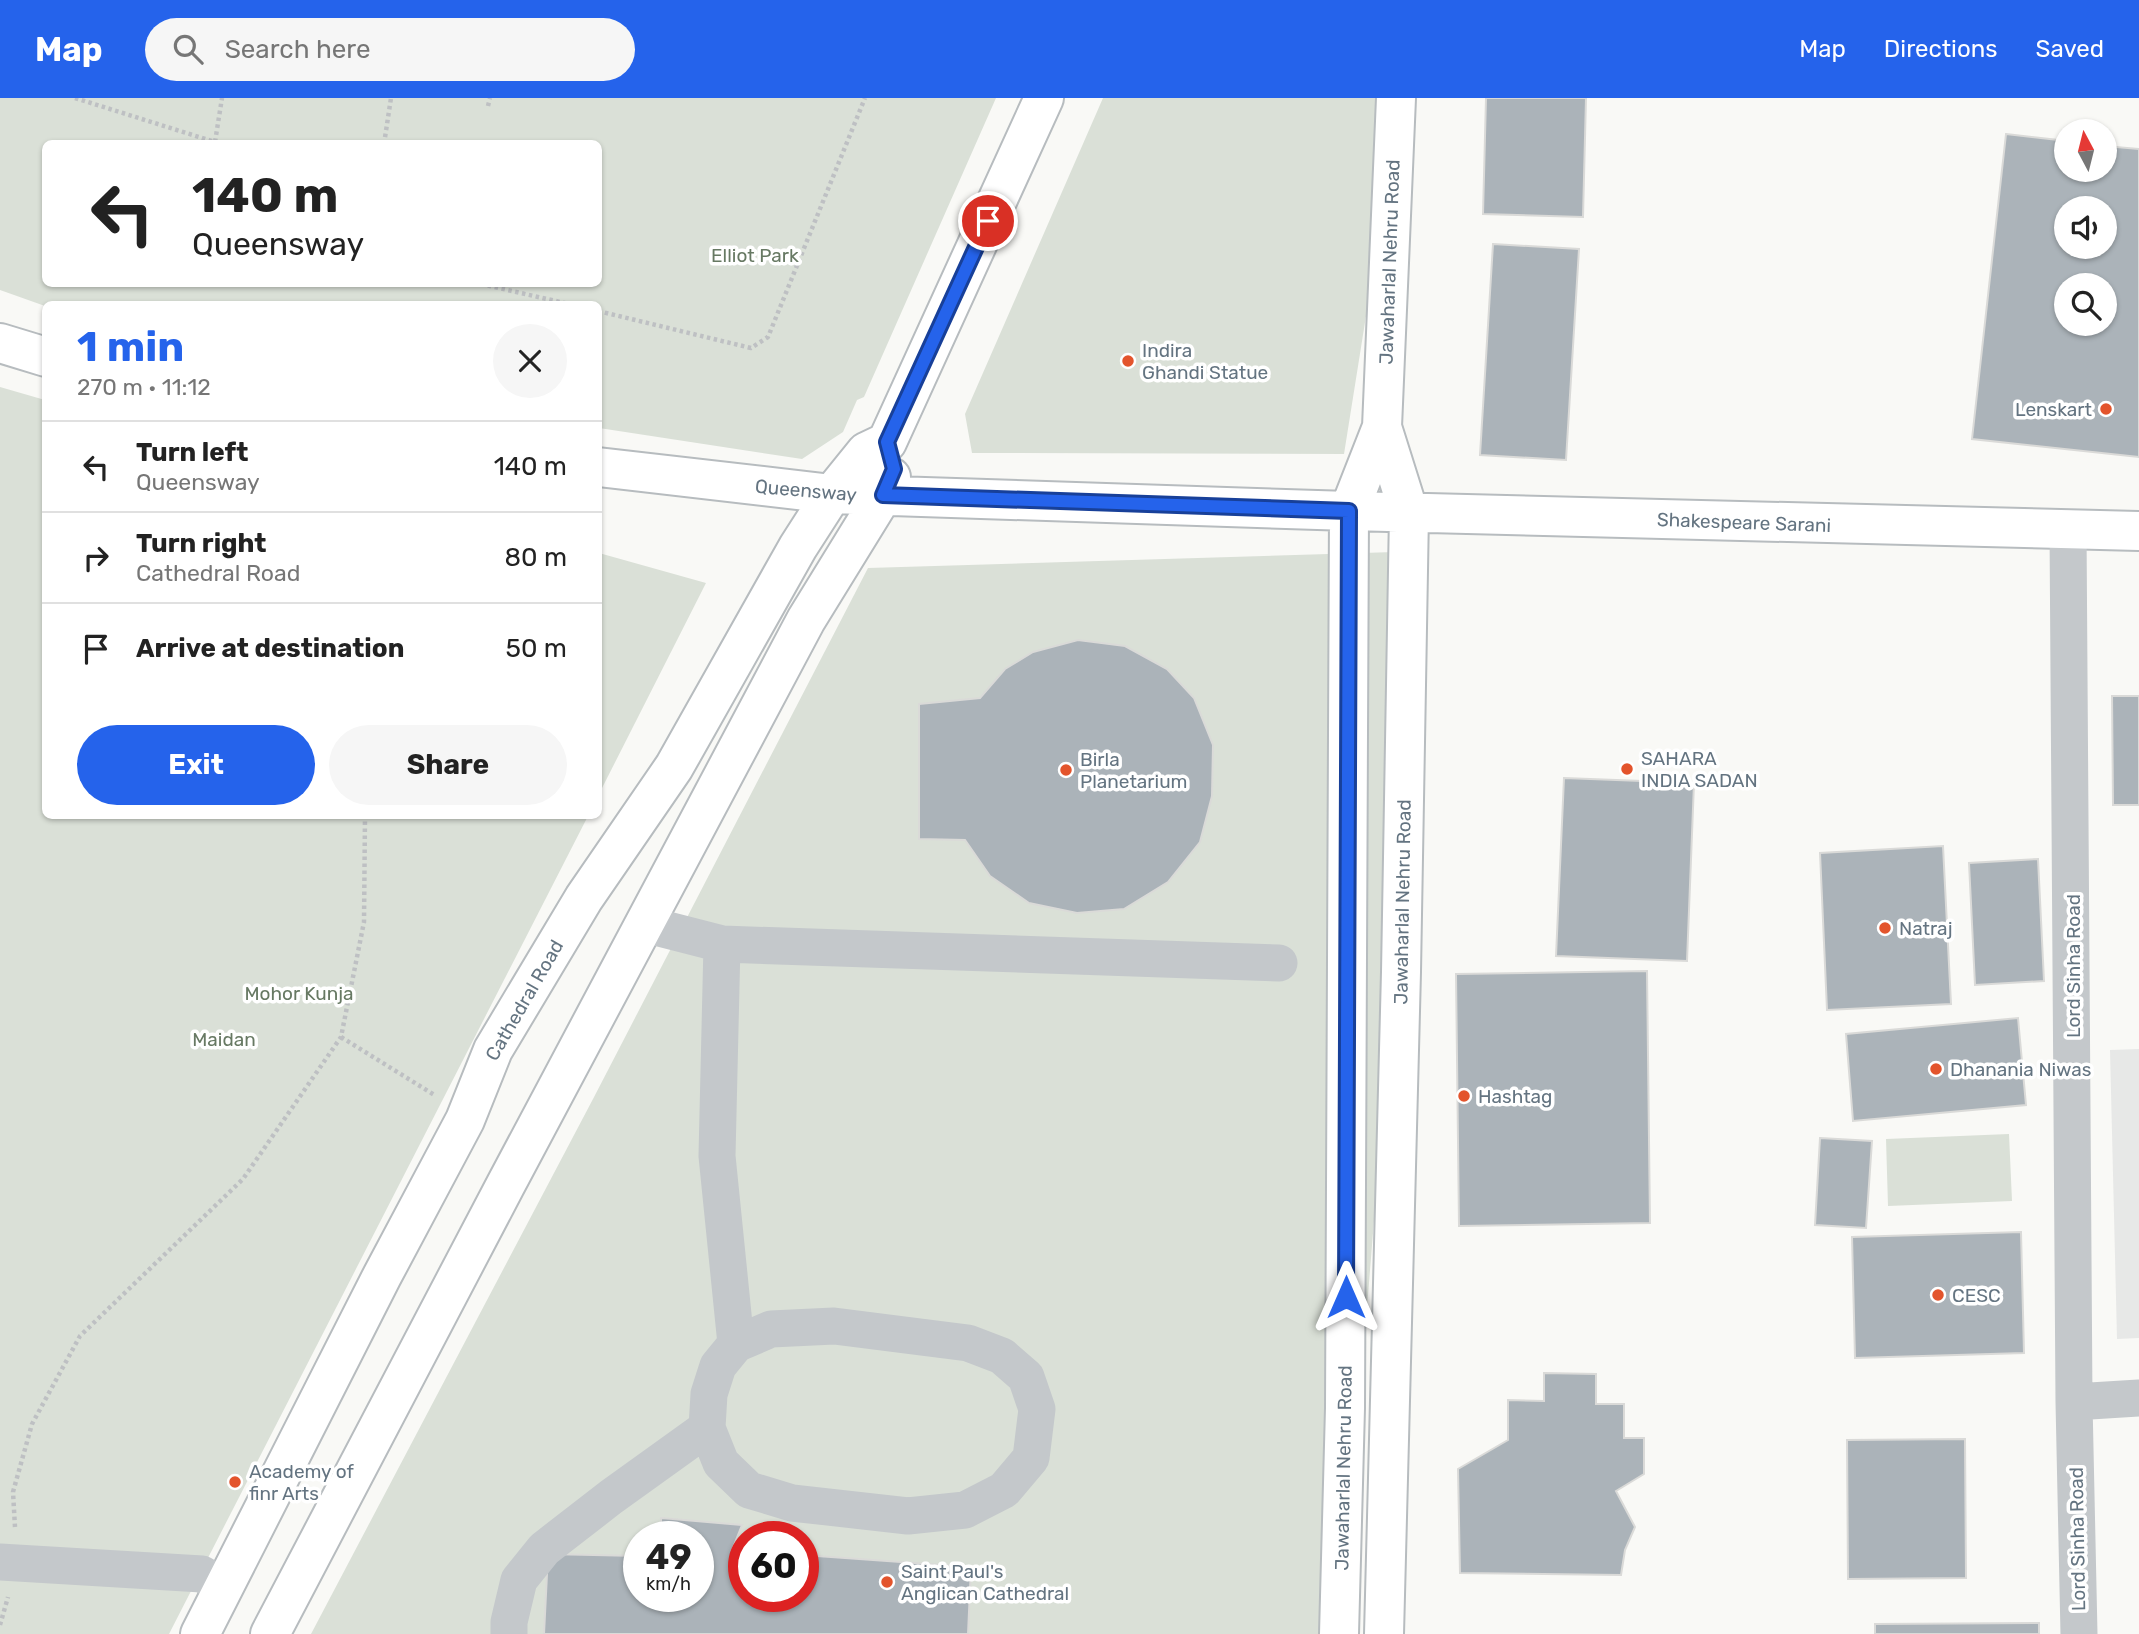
<!DOCTYPE html>
<html lang="en">
<head>
<meta charset="utf-8">
<style>
  :root { --surface:#fff; --page:#f6f6f6; --text:#222; --muted:#767676; --line:#e0e0e0; --accent:#2563eb }
  body { margin:0; font-family:Rubik,sans-serif; background:var(--page); color:var(--text); height:100vh; display:flex; flex-direction:column; font-size:26px; white-space:nowrap }
  * { box-sizing:border-box; margin:0 }
  p { font-size:23px; color:var(--muted) }
  .icon { flex:none; width:38px; height:38px; fill:none; stroke:currentColor; stroke-width:2; stroke-linecap:round; stroke-linejoin:round }
  .map { position:relative; flex:1; overflow:hidden }
  .sheet { position:absolute; left:42px; top:203px; width:560px; height:518px; display:flex; flex-direction:column; background:var(--surface); border-radius:10px; box-shadow:0 2px 5px #0004 }
  .sheet>* { flex:none }
  .banner { position:absolute; left:42px; top:42px; width:560px; height:147px; border-radius:10px; box-shadow:0 2px 5px #0004; background:#fff; color:var(--text); overflow:hidden }
  .needle { width:46px; rotate:353deg }
  .tools { position:absolute; left:2054px; top:21px; display:grid; gap:14px }
  .tools a { display:grid; place-items:center; width:63px; height:63px; border-radius:50%; background:var(--surface); box-shadow:0 2px 5px #0004; font-size:35px }
  .speed { position:absolute; left:623px; top:1423px; display:flex; gap:14px; font-size:35px; font-weight:700; text-align:center }
  .speed>* { display:grid; place-content:center; width:91px; height:91px; border-radius:50%; background:var(--surface); box-shadow:0 2px 5px #0004; line-height:1 }
  .speed small { font-size:18px; font-weight:400 }
  .speed .limit { border:10px solid #d22; background:#fff; color:#111 }
  .pin { position:absolute; display:grid; place-items:center; width:60px; height:60px; color:#fff; margin:-30px; border:4px solid #fff; border-radius:50%; box-shadow:0 2px 7px #0007 }
  .me { position:absolute; width:77px; margin:-38px; rotate:0deg; stroke-linejoin:round; filter:drop-shadow(0 0 5px #0008) }
  .turn { display:flex; align-items:center; gap:24px; height:147px; padding:0 35px; font-size:32px }
  .turn .icon { width:91px; height:91px; stroke-width:2.5 }
  .turn b { display:block; font-size:49px; line-height:60px }
  .round { display:grid; place-items:center; flex:none; width:74px; height:74px; border-radius:37px; background:var(--page) }
  .overview { display:flex; align-items:center; justify-content:space-between; height:119px; padding:0 35px }
  h1 { font-size:42px; font-weight:700; line-height:52px; color:var(--accent) }
  .cta { display:flex; gap:14px; margin-top:auto; padding:14px 35px }
  .cta a { flex:1; height:80px; border-radius:42px; background:var(--accent); color:#fff; font-size:28px; font-weight:700; line-height:80px; text-align:center }
  .cta a+a { background:var(--page); color:var(--text) }
  ul { padding:0; list-style:none }
  li { display:flex; align-items:center; gap:21px; height:91px; padding:0 35px; border-top:2px solid var(--line) }
  li div { flex:1 }
  li b { display:block; font-size:26px }
  li em { font-style:normal }
  header { display:flex; align-items:center; gap:42px; box-sizing:border-box; height:98px; padding:0 35px; background:var(--accent); color:#fff }
  header strong { font-size:33px }
  nav { display:flex; gap:38px; margin-inline-start:auto; font-size:24px }
  .search { width:490px; height:63px; background:var(--page); display:flex; align-items:center; gap:18px; box-sizing:border-box; padding:0 24px; border-radius:38px; color:var(--muted); font-size:26px }
  .map>svg:first-child { display:block }
  .built { fill:#e7e8e7 }
  .green { fill:#dae0d7; fill-rule:evenodd }
  .building { fill:#abb3b9; stroke:#dadad8; stroke-width:2; fill-rule:evenodd }
  .lines { fill:none; stroke-linecap:round; stroke-linejoin:round }
  .major-casing { stroke:#b7bcbf; stroke-width:42 }
  .path { stroke:#bec0c3; stroke-width:4.5; stroke-dasharray:3.5 3.5; stroke-linecap:butt }
  .minor { stroke:#c4c8cb; stroke-width:37 }
  .major { stroke:#fff; stroke-width:38 }
  .route-casing { stroke:#184099; stroke-width:18 }
  .route { stroke:#2563eb; stroke-width:12 }
  .poi-dot { fill:#e3542c; stroke:#fff; stroke-width:2.5 }
  .labels { text-anchor:middle; stroke-width:7; stroke-linejoin:round; paint-order:stroke }
  .park-label { font-size:19px; fill:#677963; stroke:#fff }
  .street-label { font-size:19px; fill:#647481; stroke:#fff }
  .poi-label { font-size:19px; fill:#647481; stroke:#fff; text-anchor:start }
</style>
</head>
<body>
<header>
<strong>Map</strong>
<div class="search"><svg class="icon" aria-label="search" viewBox="0 0 24 24"><circle cx="10" cy="10" r="6"/><path d="M15 15l6 6"/></svg>Search here</div>
<nav><a>Map</a><a>Directions</a><a>Saved</a></nav>
</header>
<div class="map">
<svg width="2139" height="1536" viewBox="0 0 2139 1536">
  <rect width="100%" height="100%" fill="#f9f9f6"/>
  <path class="built" d="M2139,951V1240L2117,1241L2110,952Z"/>
  <path class="green" d="M0,0H996L864,299L857,302L843,334L802,361L599,330L598,206L45,208L0,192ZM46,46H598V186H46Z
    M1103,0H1393L1392,55L1344,356L972,355L965,316Z
    M0,289L45,302L46,718H588L169,1536H0Z
    M1428,453L1361,1284L1358,1536H311L593,1001L868,470ZM639,1438H698V1498H639ZM744,1438H803V1498H744Z
    M599,455L706,485L599,696L598,455Z
    M2009,1036L2012,1103L1888,1108L1886,1041Z"/>
  <path class="building" d="M1486,0H1586L1583,119L1483,116Z
    M2006,36L2067,43V72H2105V48L2139,51V359L1972,341ZM2067,110H2105V149H2067ZM2067,187H2105V226H2067Z
    M1493,146L1579,151L1566,362L1480,357Z
    M1078,542L1125,548L1167,571L1194,600L1213,647L1212,698L1200,744L1168,784L1124,811L1077,815L1029,805L990,778L965,742L919,741V606L980,600L1005,571L1033,554Z
    M2112,598H2139V707H2113Z
    M1564,680L1694,685L1687,863L1556,858Z
    M1943,748L1951,906L1827,912L1820,755Z
    M2038,761L2044,883L1975,887L1969,765Z
    M1647,873L1650,1125L1459,1128L1456,876Z
    M2018,920L2026,1007L1853,1023L1846,936Z
    M1820,1040L1872,1043L1866,1130L1815,1127Z
    M2021,1134L2024,1255L1855,1260L1852,1139Z
    M1544,1275L1596,1276V1306H1624V1340H1644V1376L1616,1393L1635,1429L1625,1452L1621,1477L1460,1475L1458,1371L1508,1342V1302L1544,1303Z
    M1965,1341L1966,1480L1848,1481L1847,1342Z
    M661,1420L742,1427L732,1452L744,1453V1498H803V1457L971,1469L968,1536H544L548,1456L639,1458V1498H698V1438H661Z
    M2039,1525V1536H1875V1526Z"/>
  <g class="lines">
    <g class="major-casing">
      <path id="major" d="M0,245L46,259
        M1382,329L1409,415L1401,874L1384,1536
        M598,369L832,396L1349,413L2139,433
        M200,1536L382,1178L465,1022L493,952L584,800L674,669L798,449L832,396L866,354L887,344L1044,0
        M270,1536L505,1088L806,522L883,397L891,379
        M1339,1536L1345,1310L1349,413L1382,329L1396,0"/>
    </g>
    <path class="path" d="M75,0L215,44L222,0
      M488,8L490,0
      M384,46L391,0
      M481,186L569,206
      M598,213L751,250L768,239L865,0
      M341,939L436,998
      M15,1429L13,1394L32,1326L80,1238L243,1081L341,939L364,824L365,718
      M0,1527L8,1499"/>
    <path class="minor" d="M2068,431L2074,1304L2079,1536
      M644,826L722,846L717,1058L736,1246
      M722,846L1279,865
      M834,1228L968,1245L1002,1258L1026,1279L1037,1311L1031,1360L1004,1392L965,1412L908,1418L792,1405L749,1392L721,1365L707,1330L709,1296L718,1268L736,1246L771,1231Z
      M2074,1304L2139,1300
      M0,1464L202,1476L222,1488
      M509,1536V1524L519,1482L544,1451L611,1399L707,1330"/>
    <use href="#major" class="major"/>
  </g>
  <g class="lines">
    <g class="route-casing">
      <path id="route" d="M988,123L887,344L894,371L883,397L1349,413L1346,1199"/>
    </g>
    <use href="#route" class="route"/>
  </g>
  <g class="poi-dot">
    <circle cx="1128" cy="263" r="7"/>
    <circle cx="2106" cy="311" r="7"/>
    <circle cx="1627" cy="671" r="7"/>
    <circle cx="1066" cy="672" r="7"/>
    <circle cx="1885" cy="830" r="7"/>
    <circle cx="1936" cy="971" r="7"/>
    <circle cx="1464" cy="998" r="7"/>
    <circle cx="1938" cy="1197" r="7"/>
    <circle cx="235" cy="1384" r="7"/>
    <circle cx="887" cy="1484" r="7"/>
  </g>
  <g class="labels">
    <g class="park-label">
      <text x="755" y="164">Elliot Park</text>
      <text x="299" y="902">Mohor Kunja</text>
      <text x="224" y="948">Maidan</text>
    </g>
    <g class="street-label">
      <text transform="translate(1389 164) rotate(-88)" y="7">Jawaharlal Nehru Road</text>
      <text transform="translate(806 392) rotate(5)" y="7">Queensway</text>
      <text transform="translate(1744 424) rotate(2)" y="7">Shakespeare Sarani</text>
      <text transform="translate(1402 804) rotate(-89)" y="7">Jawaharlal Nehru Road</text>
      <text transform="translate(2073 868) rotate(-90)" y="7">Lord Sinha Road</text>
      <text transform="translate(524 902) rotate(-60)" y="7">Cathedral Road</text>
      <text transform="translate(1343 1370) rotate(-89)" y="7">Jawaharlal Nehru Road</text>
      <text transform="translate(2077 1441) rotate(-91)" y="7">Lord Sinha Road</text>
    </g>
    <g class="poi-label">
      <text x="1142" y="259">Indira<tspan x="1142" dy="22">Ghandi Statue</tspan></text>
      <text x="2092" y="318" text-anchor="end">Lenskart</text>
      <text x="1641" y="667">SAHARA<tspan x="1641" dy="22">INDIA SADAN</tspan></text>
      <text x="1080" y="668">Birla<tspan x="1080" dy="22">Planetarium</tspan></text>
      <text x="1899" y="837">Natraj</text>
      <text x="1950" y="978">Dhanania Niwas</text>
      <text x="1478" y="1005">Hashtag</text>
      <text x="1952" y="1204">CESC</text>
      <text x="249" y="1380">Academy of<tspan x="249" dy="22">finr Arts</tspan></text>
      <text x="901" y="1480">Saint Paul's<tspan x="901" dy="22">Anglican Cathedral</tspan></text>
    </g>
  </g>
</svg>
<div class="tools">
<a><svg class="needle" viewBox="-14 -14 28 28"><path d="M0-13l5 13h-10z" fill="#e53935"/><path d="M0 13l5-13h-10z" fill="#767676"/></svg></a>
<a><svg class="icon" aria-label="sound" viewBox="0 0 24 24"><path d="M4 9h4l5-4v14l-5-4H4zM17 9q2 3 0 6"/></svg></a>
<a><svg class="icon" aria-label="search" viewBox="0 0 24 24"><circle cx="10" cy="10" r="6"/><path d="M15 15l6 6"/></svg></a>
</div>
<div class="speed"><div>49<small>km/h</small></div><div class="limit">60</div></div>
<div class="pin" style="left:988px;top:123px;background:#d93025"><svg class="icon" aria-label="arrive" viewBox="0 0 24 24"><path d="M6 21V4h12l-3 4 3 4H6"/></svg></div>
<svg class="me" style="left:1346px;top:1199px" viewBox="-20 -20 40 40"><path d="M0-17L14 15 0 8-14 15z" fill="#2563eb" stroke="#fff" stroke-width="4"/></svg>
<div class="banner">
<div class="turn"><svg class="icon" aria-label="left" viewBox="0 0 24 24"><path d="M17 20v-9H6M10 6l-5 5 5 5"/></svg><div><b>140 m</b>Queensway</div></div>
</div>
<section class="sheet">
<div class="overview"><div><h1>1 min</h1><p>270 m · 11:12</p></div><a class="round"><svg class="icon" aria-label="close" viewBox="0 0 24 24"><path d="M6 6l12 12M18 6L6 18"/></svg></a></div>
<ul>
<li><svg class="icon" aria-label="left" viewBox="0 0 24 24"><path d="M17 20v-9H6M10 6l-5 5 5 5"/></svg><div><b>Turn left</b><p>Queensway</p></div><em>140 m</em></li>
<li><svg class="icon" aria-label="right" viewBox="0 0 24 24"><path d="M7 20v-9h11M14 6l5 5-5 5"/></svg><div><b>Turn right</b><p>Cathedral Road</p></div><em>80 m</em></li>
<li><svg class="icon" aria-label="arrive" viewBox="0 0 24 24"><path d="M6 21V4h12l-3 4 3 4H6"/></svg><div><b>Arrive at destination</b></div><em>50 m</em></li>
</ul>
<div class="cta"><a>Exit</a><a>Share</a></div>
</section>
</div>
</body>
</html>
